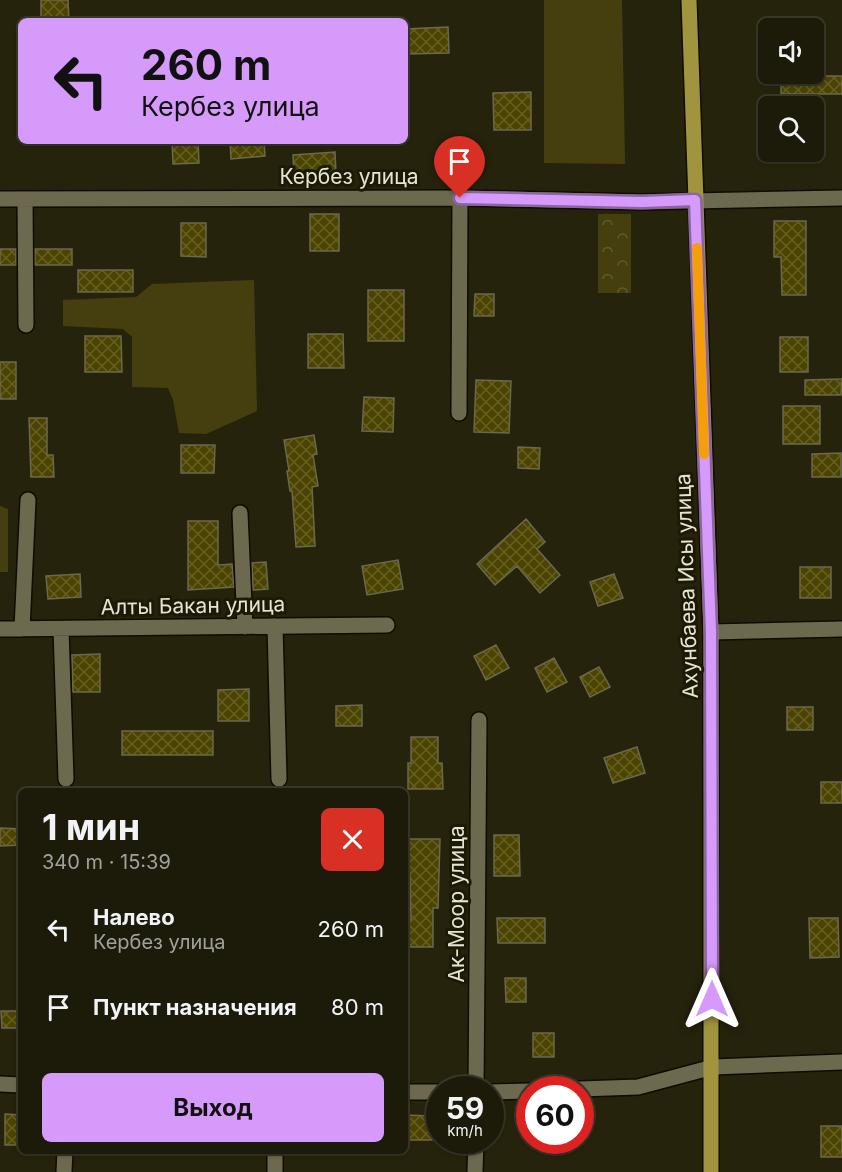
<!DOCTYPE html>
<html lang="ru">
<head>
<meta charset="utf-8">
<style>
  :root { --surface:#1c1a09; --page:#292717; --text:#f1f3f6; --muted:#a0a19c; --line:#3a382a; --accent:#d69bfa }
  body { margin:0; font-family:Inter,sans-serif; background:var(--page); color:var(--text); height:100vh; display:flex; flex-direction:column; font-size:22px; white-space:nowrap }
  * { box-sizing:border-box; margin:0 }
  p { font-size:20px; color:var(--muted) }
  .icon { flex:none; width:33px; height:33px; fill:none; stroke:currentColor; stroke-width:2; stroke-linecap:round; stroke-linejoin:round }
  .map { position:relative; flex:1; overflow:hidden }
  .drawer { position:absolute; left:18px; top:788px; width:390px; height:366px; display:flex; flex-direction:column; background:var(--surface); border-radius:9px; box-shadow:0 2px 4px #0004,0 0 0 2px var(--line) }
  .drawer>* { flex:none }
  .hud { position:absolute; left:18px; top:18px; width:390px; height:126px; border-radius:9px; box-shadow:0 2px 4px #0004,0 0 0 2px var(--line); background:#d69bfa; color:#111; overflow:hidden }
  .controls { position:absolute; left:758px; top:18px; display:grid; gap:12px }
  .controls a { display:grid; place-items:center; width:66px; height:66px; border-radius:9px; background:var(--surface); box-shadow:0 2px 4px #0004,0 0 0 2px var(--line); font-size:30px }
  .speed { position:absolute; left:426px; top:1076px; display:flex; gap:12px; font-size:30px; font-weight:700; text-align:center }
  .speed>* { display:grid; place-content:center; width:78px; height:78px; border-radius:50%; background:var(--surface); box-shadow:0 2px 4px #0004,0 0 0 2px var(--line); line-height:1 }
  .speed small { font-size:15px; font-weight:400 }
  .speed .limit { border:9px solid #d22; background:#fff; color:#111 }
  .pin { position:absolute; display:grid; place-items:center; width:51px; height:51px; color:#fff; margin:-62px -26px; border-radius:50% 50% 50% 0; rotate:-45deg; box-shadow:0 0 6px #0007 }
  .pin .icon { rotate:45deg }
  .me { position:absolute; width:66px; margin:-33px; rotate:0deg; stroke-linejoin:round; filter:drop-shadow(0 0 4px #0008) }
  .turn { display:flex; align-items:center; gap:21px; height:126px; padding:0 24px; font-size:27px }
  .turn .icon { width:78px; height:78px; stroke-width:2.5 }
  .turn b { display:block; font-size:42px; line-height:51px }
  .round { display:grid; place-items:center; flex:none; width:63px; height:63px; border-radius:9px; background:var(--page) }
  .headline { display:flex; align-items:center; justify-content:space-between; height:102px; padding:0 24px }
  h1 { font-size:36px; font-weight:700; line-height:45px }
  .cta { display:flex; gap:12px; margin-top:auto; padding:12px 24px }
  .cta a { flex:1; height:69px; border-radius:9px; background:var(--accent); color:#111; font-size:24px; font-weight:700; line-height:69px; text-align:center }
  ul { padding:0; list-style:none }
  li { display:flex; align-items:center; gap:18px; height:78px; padding:0 24px }
  li div { flex:1 }
  li b { display:block; font-size:22px }
  li em { font-style:normal }
  .map>svg:first-child { display:block }
  .park { fill:url(#park-crowns) }
  .garden { fill:#453f10 }
  .building { fill:url(#building-cross-hatch); stroke:#6b684e; stroke-width:1.5 }
  .lines { fill:none; stroke-linecap:round; stroke-linejoin:round }
  .street-casing { stroke:#0f0c00; stroke-width:18 }
  .primary-casing { stroke:#0f0c00; stroke-width:18 }
  .street { stroke:#6c694f; stroke-width:15 }
  .primary { stroke:#a0953e; stroke-width:15 }
  .route-casing { stroke:#8b65a2; stroke-width:15 }
  .route { stroke:#d69bfa; stroke-width:10 }
  .slow { stroke:#f59e0b; stroke-width:10 }
  .labels { text-anchor:middle; stroke-width:6; stroke-linejoin:round; paint-order:stroke }
  .street-label { font-size:21px; fill:#e6e4d6; stroke:#1d1a03 }
</style>
</head>
<body>
<div class="map">
<svg width="842" height="1172" viewBox="0 0 842 1172">
  <defs>
    <pattern id="park-crowns" width="20" height="18" patternUnits="userSpaceOnUse" patternTransform="scale(1.5)"><rect width="20" height="18" fill="#453f10"/><path d="M2 6a3 3 0 1 1 6 0M12 15a3 3 0 1 1 6 0" fill="none" stroke="#605b32"/></pattern>
    <pattern id="building-cross-hatch" width="8" height="8" patternUnits="userSpaceOnUse" patternTransform="scale(1.5)"><rect width="8" height="8" fill="#4b4400"/><path d="M0 0l8 8M0 8l8-8" fill="none" stroke="#655f24"/></pattern>
  </defs>
  <rect width="100%" height="100%" fill="#26230c"/>
  <path class="park" d="M598,214H631V293H598Z"/>
  <path class="garden" d="M544,0H622L625,164L544,163Z
    M254,280L257,411L206,434L179,433L173,400L168,388L132,387V337L123,329L63,326V300L136,297L152,284Z
    M0,506L8,509V572H0Z"/>
  <path class="building" d="M41,0H68L69,21H41Z
    M448,27L449,53L405,54V29Z
    M781,76H842V94H781Z
    M531,92V130H494L493,93Z
    M172,141H198L199,163L173,164Z
    M230,141H264L265,156L231,159Z
    M335,152L336,174L294,177L293,155Z
    M310,214H339V251H310Z
    M774,221H806V295H782L781,257H774Z
    M181,223H206V257L181,256Z
    M0,249H16V265H0Z
    M35,249H72V265H35Z
    M78,270H133V292H78Z
    M368,290H404V341H368Z
    M475,294H494V316H474Z
    M308,334H343L344,368H308Z
    M85,336H121L122,372H85Z
    M780,337H808V372H780Z
    M0,362H16V399H0Z
    M842,379L841,395H805V380Z
    M476,380L511,381L509,433L474,432Z
    M364,397L394,398L393,432L362,431Z
    M783,406H820V444H783Z
    M29,418H47V455H53L54,477H31Z
    M314,435L317,454L313,455L318,486L312,487L315,546L296,547L292,491H290L287,471H289L284,440Z
    M181,445H215L214,473H181Z
    M518,447L540,448L539,469L518,468Z
    M841,453V477H812V454Z
    M526,519L545,542L537,549L560,575L540,593L517,566L495,585L477,564Z
    M188,521H218V565L232,564L234,587L188,590Z
    M398,560L403,589L367,595L362,566Z
    M266,562L268,589L253,590L252,563Z
    M800,567H831V598H800Z
    M80,574L81,597L48,599L46,576Z
    M614,574L623,598L598,606L590,582Z
    M496,645L509,668L486,680L474,656Z
    M100,654V692H73L72,655Z
    M554,658L567,682L547,692L535,668Z
    M599,667L610,687L590,697L580,677Z
    M249,689V721H218V690Z
    M362,705V726H336V706Z
    M787,707H813V730H787Z
    M122,731H213V755H122Z
    M411,737H438V763H442L443,789H408V763H411Z
    M637,747L645,773L613,783L604,758Z
    M821,782H842V803H821Z
    M0,828L21,829V845L0,846Z
    M494,835H519L520,876H494Z
    M405,839H440L438,908H433V947H405V920H411L410,875L405,876Z
    M497,918H545V943H498Z
    M809,918H838L839,957L810,958Z
    M505,978H526V1002H506Z
    M1,1011H21V1028H2Z
    M533,1033H554V1057H533Z
    M5,1114L21,1115V1145H5Z
    M405,1115L432,1116V1140H405Z
    M821,1126H842V1157H821Z"/>
  <g class="lines">
    <g class="street-casing">
      <path id="street" d="M0,199L460,198L642,202L842,198
        M25,199L26,325
        M459,413L460,198
        M240,513L245,627
        M275,626L279,779
        M0,629L387,625
        M22,629L28,500
        M61,629L66,779
        M711,632L842,629
        M0,1084L21,1085
        M476,1089L479,720
        M580,1089L638,1087L713,1067L842,1062
        M405,1092H440
        M490,1092L530,1091
        M275,1150V1172
        M64,1172L65,1150
        M475,1172L476,1140"/>
    </g>
    <g class="primary-casing">
      <path id="primary" d="M689,0L711,632V1172"/>
    </g>
    <use href="#street" class="street"/>
    <use href="#primary" class="primary"/>
  </g>
  <g class="lines">
    <g class="route-casing">
      <path id="route" d="M460,198L642,202L695,200L711,632L712,999"/>
    </g>
    <use href="#route" class="route"/>
    <path class="slow" d="M697,248L704,454"/>
  </g>
  <g class="labels">
    <g class="street-label">
      <text x="349" y="184">Кербез улица</text>
      <text transform="translate(687 586) rotate(-92)" y="7">Ахунбаева Исы улица</text>
      <text transform="translate(193 606) rotate(-1)" y="7">Алты Бакан улица</text>
      <text transform="translate(457 904) rotate(-90)" y="7">Ак-Моор улица</text>
    </g>
  </g>
</svg>
<div class="controls">
<a><svg class="icon" aria-label="sound" viewBox="0 0 24 24"><path d="M4 9h4l5-4v14l-5-4H4zM17 9q2 3 0 6"/></svg></a>
<a><svg class="icon" aria-label="search" viewBox="0 0 24 24"><circle cx="10" cy="10" r="6"/><path d="M15 15l6 6"/></svg></a>
</div>
<div class="speed"><div>59<small>km/h</small></div><div class="limit">60</div></div>
<div class="pin" style="left:460px;top:198px;background:#d93025"><svg class="icon" aria-label="arrive" viewBox="0 0 24 24"><path d="M6 21V4h12l-3 4 3 4H6"/></svg></div>
<svg class="me" style="left:712px;top:999px" viewBox="-20 -20 40 40"><path d="M0-17L14 15 0 8-14 15z" fill="#d69bfa" stroke="#fff" stroke-width="4"/></svg>
<div class="hud">
<div class="turn"><svg class="icon" aria-label="left" viewBox="0 0 24 24"><path d="M17 20v-9H6M10 6l-5 5 5 5"/></svg><div><b>260 m</b>Кербез улица</div></div>
</div>
<section class="drawer">
<div class="headline"><div><h1>1 мин</h1><p>340 m · 15:39</p></div><a class="round" style="background:#d93025;color:#fff"><svg class="icon" aria-label="close" viewBox="0 0 24 24"><path d="M6 6l12 12M18 6L6 18"/></svg></a></div>
<ul>
<li><svg class="icon" aria-label="left" viewBox="0 0 24 24"><path d="M17 20v-9H6M10 6l-5 5 5 5"/></svg><div><b>Налево</b><p>Кербез улица</p></div><em>260 m</em></li>
<li><svg class="icon" aria-label="arrive" viewBox="0 0 24 24"><path d="M6 21V4h12l-3 4 3 4H6"/></svg><div><b>Пункт назначения</b></div><em>80 m</em></li>
</ul>
<div class="cta"><a>Выход</a></div>
</section>
</div>
</body>
</html>
